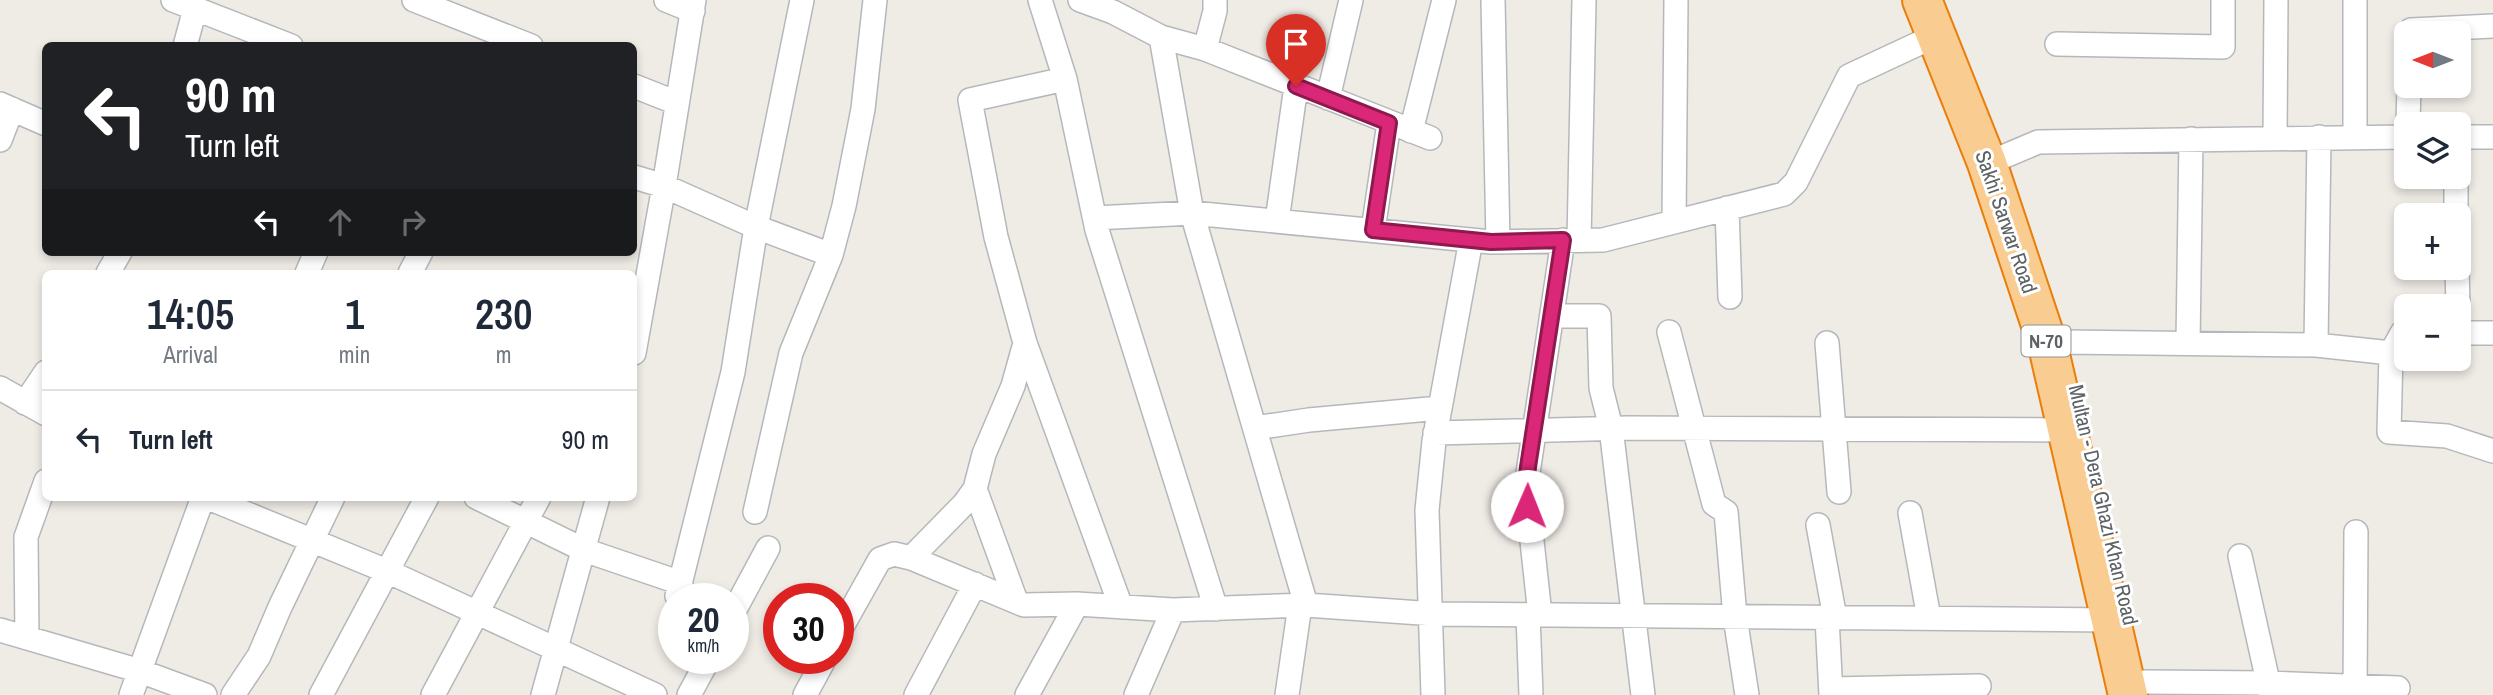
<!DOCTYPE html>
<html lang="en">
<head>
<meta charset="utf-8">
<style>
  :root { --surface:#fff; --page:#f2f2f3; --text:#1f2937; --muted:#747a83; --line:#e0e1e3 }
  body { margin:0; font-family:"Archivo Narrow",sans-serif; background:var(--page); color:var(--text); height:100vh; display:flex; flex-direction:column; font-size:26px; white-space:nowrap }
  * { box-sizing:border-box; margin:0 }
  p { font-size:23px; color:var(--muted) }
  .icon { flex:none; width:38px; height:38px; fill:none; stroke:currentColor; stroke-width:2; stroke-linecap:round; stroke-linejoin:round }
  .map { position:relative; flex:1; overflow:hidden }
  .panel { position:absolute; left:42px; top:270px; width:595px; height:231px; display:flex; flex-direction:column; background:var(--surface); border-radius:10px; box-shadow:0 4px 10px #0003 }
  .panel>* { flex:none }
  .banner { position:absolute; left:42px; top:42px; width:595px; height:214px; border-radius:10px; box-shadow:0 4px 10px #0003; background:#202124; color:#fff; overflow:hidden }
  .needle { width:46px; rotate:270deg }
  .fabs { position:absolute; left:2394px; top:21px; display:grid; gap:14px }
  .fabs a { display:grid; place-items:center; width:77px; height:77px; border-radius:10px; background:var(--surface); box-shadow:0 4px 10px #0003; font-size:35px }
  .speed { position:absolute; left:658px; top:583px; display:flex; gap:14px; font-size:35px; font-weight:700; text-align:center }
  .speed>* { display:grid; place-content:center; width:91px; height:91px; border-radius:50%; background:var(--surface); box-shadow:0 4px 10px #0003; line-height:1 }
  .speed small { font-size:18px; font-weight:400 }
  .speed .limit { border:10px solid #d22; background:#fff; color:#111 }
  .pin { position:absolute; display:grid; place-items:center; width:60px; height:60px; color:#fff; margin:-72px -30px; border-radius:50% 50% 50% 0; rotate:-45deg; box-shadow:0 0 7px #0007 }
  .pin .icon { rotate:45deg }
  .me { position:absolute; width:77px; margin:-38px; rotate:1deg; stroke-linejoin:round; filter:drop-shadow(0 0 5px #0008) }
  .turn { display:flex; align-items:center; gap:24px; height:147px; padding:0 28px; font-size:32px }
  .turn .icon { width:91px; height:91px; stroke-width:2.5 }
  .turn b { display:block; font-size:49px; line-height:60px }
  .lanes { display:flex; align-items:center; height:66px; padding:0 28px; background:#0003; justify-content:center; gap:35px; direction:ltr }
  .lanes .off { opacity:.35 }
  .eta { display:flex; justify-content:space-evenly; align-items:center; height:119px; text-align:center }
  .eta b { font-size:42px; font-weight:600; line-height:49px }
  ul { padding:0; list-style:none }
  li { display:flex; align-items:center; gap:21px; height:98px; padding:0 28px; border-top:2px solid var(--line) }
  li div { flex:1 }
  li b { display:block; font-size:26px }
  li em { font-style:normal }
  .map>svg:first-child { display:block }
  .lines { fill:none; stroke-linecap:round; stroke-linejoin:round }
  .street-casing { stroke:#b5b8bb; stroke-width:26 }
  .highway-casing { stroke:#eb7e09; stroke-width:42 }
  .street { stroke:#fff; stroke-width:23 }
  .highway { stroke:#f9cd92; stroke-width:38 }
  .route-casing { stroke:#8e194d; stroke-width:18 }
  .route { stroke:#db2777; stroke-width:12 }
  .labels { text-anchor:middle; stroke-width:6; stroke-linejoin:round; paint-order:stroke }
  .shield { fill:#fff; stroke:#8e9193; stroke-width:2 }
  .shield-label { font-size:19px; font-weight:bold; fill:#5d6265 }
  .street-label { font-size:21px; fill:#5d6265; stroke:#fff }
</style>
</head>
<body>
<div class="map">
<svg width="2493" height="695" viewBox="0 0 2493 695">
  <rect width="100%" height="100%" fill="#efebe5"/>
  <g class="lines">
    <g class="street-casing">
      <path id="street" d="M173,0L291,46
        M414,0L531,46
        M666,0L693,11
        M1040,0L1065,79L1097,230L1216,609
        M1080,0L1113,12L1161,37L1205,49L1430,138
        M1493,0L1498,242
        M2355,0V137
        M2411,33V30L2493,26
        M1161,37L1192,213L1306,605
        M2057,44L2223,47V0
        M185,46L195,9
        M1205,49L1215,11V0
        M1065,79L970,100L996,237L1025,343L1121,607
        M634,86L677,103
        M1328,98L1351,0
        M0,104L46,124
        M2408,124L2409,86
        M1411,131L1444,0
        M2459,137H2493
        M2275,138L2276,0
        M0,140L12,109
        M2005,156L2038,142L2406,137
        M634,177L664,186L756,227L831,255
        M2456,177V215
        M1727,208L1730,297
        M1095,218L1192,213L1491,242L1603,240L1784,194L1796,182L1849,76L1937,35
        M1277,221L1296,86
        M1674,222L1676,0
        M1373,230L1389,123
        M1579,240L1584,0
        M2457,268L2458,306
        M108,273L120,252
        M307,273L316,252
        M410,273L421,252
        M1552,316H1599L1601,388L1611,428L1643,695
        M1669,332L1714,504L1726,512L1735,617L1747,695
        M2459,333H2493
        M1827,343L1839,492
        M2188,343L2191,139
        M2316,345L2319,137
        M2048,346L2065,342L2316,345L2391,353L2389,432L2447,436L2493,451
        M634,353L664,186L694,0
        M2391,353L2402,333H2406
        M0,388L46,414
        M25,403L46,372
        M1255,428L1309,420L1440,408
        M1435,433L1628,428L2067,430
        M975,489L1016,601
        M206,497L389,572L655,695
        M476,497L584,550L681,583
        M755,512L791,353L831,255L844,206L863,109L875,0
        M1910,513L1929,618
        M1818,525L1835,618
        M2240,556L2271,695
        M911,558L964,504L975,489L984,454L1013,386L1025,343
        M677,596L733,372L756,227L802,0
        M733,613L768,548
        M1528,615L1531,695
        M1540,615L1526,486L1563,240
        M1827,618L1831,695
        M0,630L140,671L205,695
        M838,634L880,559L894,554L911,558L1024,605L1077,604L1173,610L1306,605L1435,614L2110,620
        M27,638L26,537L46,481
        M2144,682L2269,683L2398,688
        M1831,689L1979,686
        M131,695L203,497
        M233,695L259,656L280,607L333,497
        M321,695L427,497
        M433,695L539,497
        M543,695L598,497
        M689,695L709,658
        M805,695L825,658
        M916,695L975,584
        M1027,695L1077,604
        M1136,695L1173,610
        M1287,695L1300,605
        M1433,695L1427,510L1434,441L1471,240
        M2355,695L2356,532"/>
    </g>
    <g class="highway-casing">
      <path id="highway" d="M1922,0L1987,163L2048,346L2128,695"/>
    </g>
    <use href="#street" class="street"/>
    <use href="#highway" class="highway"/>
  </g>
  <g class="lines">
    <g class="route-casing">
      <path id="route" d="M1296,86L1389,123L1373,230L1491,242L1563,240L1528,467L1526,486L1527,506"/>
    </g>
    <use href="#route" class="route"/>
  </g>
  <g class="labels">
    <rect class="shield" x="2021.5" y="325.5" width="49" height="31" rx="5"/>
    <g class="shield-label">
      <text x="2046" y="348">N-70</text>
    </g>
    <g class="street-label">
      <text transform="translate(2006 222) rotate(71)" y="7">Sakhi Sarwar Road</text>
      <text transform="translate(2103 505) rotate(77)" y="7">Multan - Dera Ghazi Khan Road</text>
    </g>
  </g>
</svg>
<div class="fabs">
<a><svg class="needle" viewBox="-14 -14 28 28"><path d="M0-13l5 13h-10z" fill="#e53935"/><path d="M0 13l5-13h-10z" fill="#747a83"/></svg></a>
<a><svg class="icon" aria-label="layers" viewBox="0 0 24 24"><path d="M12 4l9 5-9 5-9-5zM3 14l9 5 9-5"/></svg></a>
<a>+</a>
<a>−</a>
</div>
<div class="speed"><div>20<small>km/h</small></div><div class="limit">30</div></div>
<div class="pin" style="left:1296px;top:86px;background:#d93025"><svg class="icon" aria-label="arrive" viewBox="0 0 24 24"><path d="M6 21V4h12l-3 4 3 4H6"/></svg></div>
<svg class="me" style="left:1527px;top:506px" viewBox="-20 -20 40 40"><circle r="19" fill="#fff"/><path d="M0-13L10 11 0 6-10 11z" fill="#db2777"/></svg>
<div class="banner">
<div class="turn"><svg class="icon" aria-label="left" viewBox="0 0 24 24"><path d="M17 20v-9H6M10 6l-5 5 5 5"/></svg><div><b>90 m</b>Turn left</div></div>
<div class="lanes"><svg class="icon" aria-label="left" viewBox="0 0 24 24"><path d="M17 20v-9H6M10 6l-5 5 5 5"/></svg><svg class="icon off" aria-label="ahead" viewBox="0 0 24 24"><path d="M12 20V5M6 11l6-6 6 6"/></svg><svg class="icon off" aria-label="right" viewBox="0 0 24 24"><path d="M7 20v-9h11M14 6l5 5-5 5"/></svg></div>
</div>
<section class="panel">
<div class="eta">
<div><b>14:05</b><p>Arrival</p></div>
<div><b>1</b><p>min</p></div>
<div><b>230</b><p>m</p></div>
</div>
<ul>
<li><svg class="icon" aria-label="left" viewBox="0 0 24 24"><path d="M17 20v-9H6M10 6l-5 5 5 5"/></svg><div><b>Turn left</b></div><em>90 m</em></li>
</ul>
</section>
</div>
</body>
</html>
